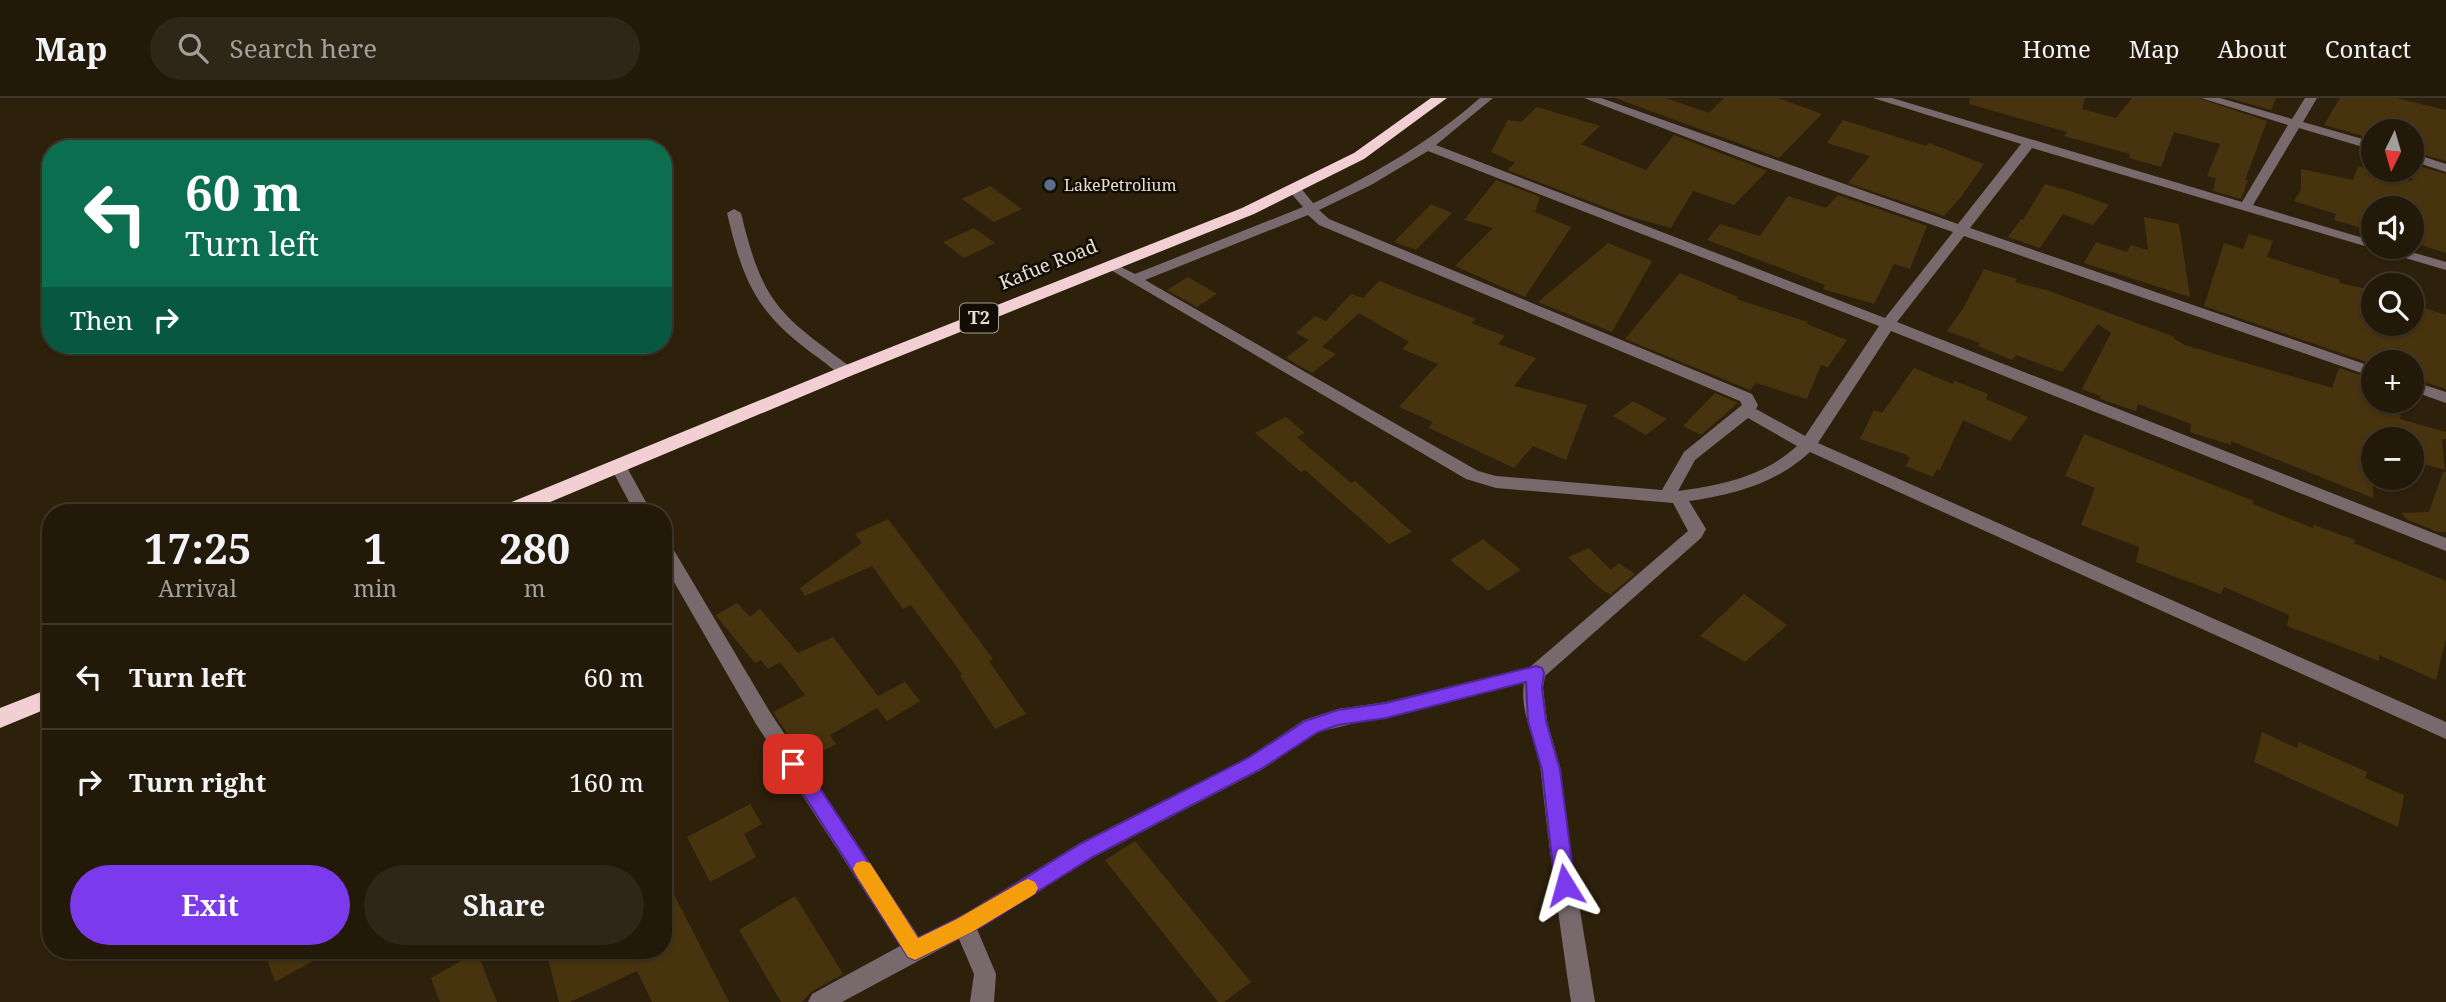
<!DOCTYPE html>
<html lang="en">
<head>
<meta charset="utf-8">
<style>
  :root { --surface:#221909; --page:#2e2617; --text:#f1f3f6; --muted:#a2a09c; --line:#3f382a; --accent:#7c3aed }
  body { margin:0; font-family:"Noto Serif",serif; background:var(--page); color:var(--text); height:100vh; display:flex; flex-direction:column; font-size:26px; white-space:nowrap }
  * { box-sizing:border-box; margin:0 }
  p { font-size:23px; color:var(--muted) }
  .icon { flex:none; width:38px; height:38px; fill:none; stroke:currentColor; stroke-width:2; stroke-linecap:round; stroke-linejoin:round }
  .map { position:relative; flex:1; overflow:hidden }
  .panel { position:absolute; left:42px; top:406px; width:630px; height:455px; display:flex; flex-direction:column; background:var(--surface); border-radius:28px; box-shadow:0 2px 5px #0004,0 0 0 2px var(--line) }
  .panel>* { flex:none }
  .hud { position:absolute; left:42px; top:42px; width:630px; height:214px; border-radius:28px; box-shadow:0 2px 5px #0004,0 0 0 2px var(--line); background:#0b6e4f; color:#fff; overflow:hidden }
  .needle { width:46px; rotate:185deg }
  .fabs { position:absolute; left:2361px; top:21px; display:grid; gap:14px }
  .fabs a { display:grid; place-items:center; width:63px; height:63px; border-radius:50%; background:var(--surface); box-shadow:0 2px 5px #0004,0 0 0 2px var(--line); font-size:35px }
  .pin { position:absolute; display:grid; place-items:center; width:60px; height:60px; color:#fff; margin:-30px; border-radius:14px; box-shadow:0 4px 10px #0006 }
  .me { position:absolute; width:77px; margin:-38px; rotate:352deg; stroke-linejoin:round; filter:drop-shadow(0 0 5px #0008) }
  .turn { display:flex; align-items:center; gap:24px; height:147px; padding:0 28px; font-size:32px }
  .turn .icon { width:91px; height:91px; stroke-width:2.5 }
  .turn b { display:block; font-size:49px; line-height:60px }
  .then { display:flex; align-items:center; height:66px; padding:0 28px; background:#0003; gap:14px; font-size:26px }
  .eta { display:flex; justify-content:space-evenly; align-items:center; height:119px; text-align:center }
  .eta b { font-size:42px; font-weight:700; line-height:49px }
  .button { display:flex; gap:14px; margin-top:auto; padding:14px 28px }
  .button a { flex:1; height:80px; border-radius:42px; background:var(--accent); color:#fff; font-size:28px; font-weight:700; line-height:80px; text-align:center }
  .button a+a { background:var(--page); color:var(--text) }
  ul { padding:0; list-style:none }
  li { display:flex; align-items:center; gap:21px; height:105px; padding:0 28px; border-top:2px solid var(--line) }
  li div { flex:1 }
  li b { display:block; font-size:26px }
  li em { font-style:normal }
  header { display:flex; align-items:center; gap:42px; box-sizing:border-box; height:98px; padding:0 35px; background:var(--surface); border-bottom:2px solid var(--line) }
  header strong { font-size:33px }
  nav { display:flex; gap:38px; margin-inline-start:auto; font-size:24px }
  .search { width:490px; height:63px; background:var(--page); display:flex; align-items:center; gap:18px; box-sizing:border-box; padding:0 24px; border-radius:38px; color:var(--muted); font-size:26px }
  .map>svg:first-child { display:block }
  .building { fill:#48330f }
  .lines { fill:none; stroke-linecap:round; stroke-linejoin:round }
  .minor { fill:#786a6c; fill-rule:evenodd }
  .highway { fill:#f1cfd3; fill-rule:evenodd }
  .route { fill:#7c3aed; stroke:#51269a; stroke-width:2 }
  .slow { fill:#f59e0b }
  .service-dot { fill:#5c6f8a; stroke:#110c04; stroke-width:2.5 }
  .labels { text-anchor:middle; stroke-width:5; stroke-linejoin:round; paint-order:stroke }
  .far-poi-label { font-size:16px; fill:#e7dfd2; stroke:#110c04; text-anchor:start }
  .shield { fill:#110c04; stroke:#a7a094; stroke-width:2 }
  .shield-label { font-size:18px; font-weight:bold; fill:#e7dfd2 }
  .street-label { font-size:19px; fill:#e7dfd2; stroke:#110c04 }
</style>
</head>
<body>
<header>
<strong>Map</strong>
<div class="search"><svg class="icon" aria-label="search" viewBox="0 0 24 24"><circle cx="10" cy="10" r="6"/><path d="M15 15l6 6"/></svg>Search here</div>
<nav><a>Home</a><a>Map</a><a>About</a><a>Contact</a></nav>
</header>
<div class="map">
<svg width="2446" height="904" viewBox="0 0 2446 904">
  <rect width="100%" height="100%" fill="#2e210c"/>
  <path class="building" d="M1615,0H1666L1709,15L1724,0H1778L1822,16L1779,60Z
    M1970,0H2085L2082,11L2116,20L2132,0H2198L2267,23L2245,82H2248L2241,101L2213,93L2216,80L2207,78L2220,46L2174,34L2161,69L2129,60L2130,56L2064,38L2067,34L1969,6Z
    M2229,0H2276L2271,12Z
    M2340,0H2396L2446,12V63L2412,53V33H2373V41L2324,27Z
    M1537,9L1600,28L1581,46L1646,72L1674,37L1767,73L1734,107L1693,93L1671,130L1628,118L1507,72L1515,65L1491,54L1508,22L1521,24Z
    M1843,22L1926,48L1929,45L1984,66L1961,99L1944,118L1933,114L1848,85L1870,58L1827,45Z
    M2412,66L2446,76V155L2412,144V110H2367L2362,130L2334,122L2336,116L2294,103L2301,92V71L2353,82L2358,68L2412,83Z
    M1496,82L1540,99L1535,114L1571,129L1525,199L1455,168L1493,130L1464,122Z
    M2045,86L2073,94L2109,107L2093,127L2063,116L2040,150L2008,139L2021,121L2023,122Z
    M990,88L1022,111L994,124L962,101Z
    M1838,97L1927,128L1910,171L1894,166L1874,206L1823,191L1825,187L1707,142L1720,126L1760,138L1788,98L1826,110Z
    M1431,106L1452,115L1416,152L1394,144Z
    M2144,119L2179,126L2190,199L2084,165L2096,144L2127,154L2131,147L2148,152Z
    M974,130L995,145L964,160L943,144Z
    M2249,136L2273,143L2267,159L2340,182L2339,185L2373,192V226H2412V206L2446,217V291L2412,280V264L2373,266L2204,208L2224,145L2243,151Z
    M1608,145L1652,163L1612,234L1538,204Z
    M1984,171L2017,181L2015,184L2049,193L2175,239L2174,241L2185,247L2332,290L2339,270L2373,281V310L2401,317L2400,321L2446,334V341H2442L2445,372L2412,363V341H2373V400L2231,343V347L2190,334L2191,326L2138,306L2136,313L2100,301V298L2082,291L2111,235L2098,226L2062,274L2016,257L2012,262L1978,248L1980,245L1947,233L1962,212Z
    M1680,175L1738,199L1736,201L1808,224L1807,226L1847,242L1828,269L1821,267L1807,301L1756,285L1750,292L1625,241Z
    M1188,179L1217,196L1197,209L1167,192Z
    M1379,183L1476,221L1471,225L1505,238L1498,246L1536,260L1514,288L1587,307L1566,362L1533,348L1514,370L1429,330L1433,324L1399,309L1438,266L1402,251L1409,244L1359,215L1322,249L1336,256L1312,275L1286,260L1309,242L1296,235L1315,218L1326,223L1351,196L1363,200Z
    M1914,270L1953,286L1955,283L1988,296L1986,301L2028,319L2010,343L1963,322L1940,372L1937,371L1933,379L1906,368L1910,360L1907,357L1860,341L1874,312L1882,315Z
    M1715,295L1738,305L1701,337L1683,328Z
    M1633,303L1667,321L1646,337L1613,318Z
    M1286,319L1305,335L1297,339L1351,385L1355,383L1412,434L1389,446L1305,372L1301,374L1255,335Z
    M2084,336L2254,403L2253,406L2313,430L2314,427L2355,442L2354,445L2446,483V541L2436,582L2379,557V563L2287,528L2289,517L2224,489L2221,496L2136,464L2139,449L2081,427L2095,390L2065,378Z
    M2443,374H2446V434H2438L2408,422L2401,415L2429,414Z
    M888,421L993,561L989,563L1026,616L995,631L960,578L962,576L911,507L903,511L872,468L805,498L800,490L862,445L855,436Z
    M1483,441L1521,472L1488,493L1450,462Z
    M1589,450L1611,472L1619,465L1635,476L1610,497L1596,487L1568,459Z
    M1744,496L1787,527L1745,564L1700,538Z
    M737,505L750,519L760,511L798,555L833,539L878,598L905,584L920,603L887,623L877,610L830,637L836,646L805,663L773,614L805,597L780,564L768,571L761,562L755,565L717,519L716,517Z
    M2262,634L2297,650L2299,644L2367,674L2365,680L2404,697L2398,729L2254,664Z
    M750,706L762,726L744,736L756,759L710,784L687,739Z
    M1135,743L1251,884L1224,904H1218L1105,762Z
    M663,775L729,904H652L637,873L570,904H559L546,852H663Z
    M795,798L843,876L811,894L802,904H781L739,832Z
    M264,852H332L275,884Z
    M477,854L497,904H440L431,880Z"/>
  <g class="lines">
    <path class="minor" d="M1480,0H1493L1436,47L1885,220L1953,134L1762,68L1584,0H1601L1958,126L2021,46L1873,0H1892L2242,104L2288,27L2201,0H2220L2292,21L2305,0H2317L2303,24L2373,44V52L2299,30L2253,107L2373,143V149H2394L2446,164V172L2032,50L1970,130L2373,269V279L1964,138L1897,224L2446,440V453L1891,233L1818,345L2446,624V641L1810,354C1777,385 1733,397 1689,403L1706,431L1701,440L1545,578L1543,590L1547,623L1561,672L1563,708L1595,904H1571C1560,828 1549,751 1541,675C1538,645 1519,616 1524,585L1318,634L1261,672L1094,759L977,831L996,876L994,904H970L974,876L959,841L842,904H808L812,896L900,848L756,626L663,465V443L669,444L770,614L919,839L968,814L1080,745L1247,660L1304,622L1338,611L1386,604L1530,569L1688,433L1673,405L1496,390L1466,381L1104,168L1111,164L1135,176L1303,109L1288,92L1290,89H1300L1313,105L1316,104C1376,75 1430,44 1480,0ZM1428,53L1879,228L1805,338L1756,311L1758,307L1752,296L1329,121L1319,112L1371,87ZM1308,117L1319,127L1740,303L1742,307L1684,354L1662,392L1496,378L1478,373L1145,182ZM1748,320L1797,348C1763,379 1722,387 1678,393L1695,362Z
      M2412,55L2446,66V74L2412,63Z
      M734,111L741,115C763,207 779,216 852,270L855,273L852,276C840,280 830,268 820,261C758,217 744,188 727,115Z
      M2412,283L2446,294V305L2412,293Z
      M618,362L624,364L652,415H635L610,368Z"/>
    <path class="highway" d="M1431,0H1447L1364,61L1254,116L853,277L524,415H494L497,410L841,269L1242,110L1354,55Z
      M51,590V609L0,630V610Z"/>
  </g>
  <path class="route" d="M1536,568L1542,570L1544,575L1542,590L1546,623L1560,672L1575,787L1572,793L1565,796L1558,793L1555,787L1542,672L1528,623L1526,584L1386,620L1338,627L1318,634L1261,671L1094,758L983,828L915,862L908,859L784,666L787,660L793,658L800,660L918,840L969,815L1080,746L1248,660L1305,623L1338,612L1386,605Z"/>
  <path class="slow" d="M863,763L870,765L918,840L957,821L1021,784L1028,781L1035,784L1038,790L1035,796L972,834L915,862L908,859L856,777L853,771L856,765Z"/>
  <circle class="service-dot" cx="1050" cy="87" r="7"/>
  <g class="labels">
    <g class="far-poi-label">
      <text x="1064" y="93">LakePetrolium</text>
    </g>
    <rect class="shield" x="960" y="205.5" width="38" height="29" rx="5"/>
    <g class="shield-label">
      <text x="979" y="226">T2</text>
    </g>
    <g class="street-label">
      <text transform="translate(1048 166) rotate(-22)" y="7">Kafue Road</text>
    </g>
  </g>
</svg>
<div class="fabs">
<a><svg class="needle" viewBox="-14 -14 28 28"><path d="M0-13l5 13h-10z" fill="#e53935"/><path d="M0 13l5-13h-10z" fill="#a2a09c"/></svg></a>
<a><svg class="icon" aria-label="sound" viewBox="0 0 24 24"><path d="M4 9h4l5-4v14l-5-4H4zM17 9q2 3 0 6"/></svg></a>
<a><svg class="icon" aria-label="search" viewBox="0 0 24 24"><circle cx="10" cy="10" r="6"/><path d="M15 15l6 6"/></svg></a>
<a>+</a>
<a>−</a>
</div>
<div class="pin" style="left:793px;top:666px;background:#d93025"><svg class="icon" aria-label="arrive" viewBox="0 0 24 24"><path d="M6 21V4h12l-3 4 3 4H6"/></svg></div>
<svg class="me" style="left:1565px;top:787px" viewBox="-20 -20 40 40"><path d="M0-17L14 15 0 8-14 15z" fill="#7c3aed" stroke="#fff" stroke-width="4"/></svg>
<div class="hud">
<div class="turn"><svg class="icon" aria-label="left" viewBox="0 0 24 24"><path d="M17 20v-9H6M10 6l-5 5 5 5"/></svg><div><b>60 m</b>Turn left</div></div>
<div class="then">Then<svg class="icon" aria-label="right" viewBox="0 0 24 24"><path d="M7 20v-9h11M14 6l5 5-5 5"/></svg></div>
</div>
<section class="panel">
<div class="eta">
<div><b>17:25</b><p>Arrival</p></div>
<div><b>1</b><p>min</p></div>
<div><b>280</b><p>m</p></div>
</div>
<ul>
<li><svg class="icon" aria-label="left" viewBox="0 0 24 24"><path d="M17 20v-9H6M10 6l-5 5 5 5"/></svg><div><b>Turn left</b></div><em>60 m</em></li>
<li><svg class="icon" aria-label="right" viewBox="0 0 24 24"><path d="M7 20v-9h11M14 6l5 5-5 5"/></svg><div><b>Turn right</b></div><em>160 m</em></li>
</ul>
<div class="button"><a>Exit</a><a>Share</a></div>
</section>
</div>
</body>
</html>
